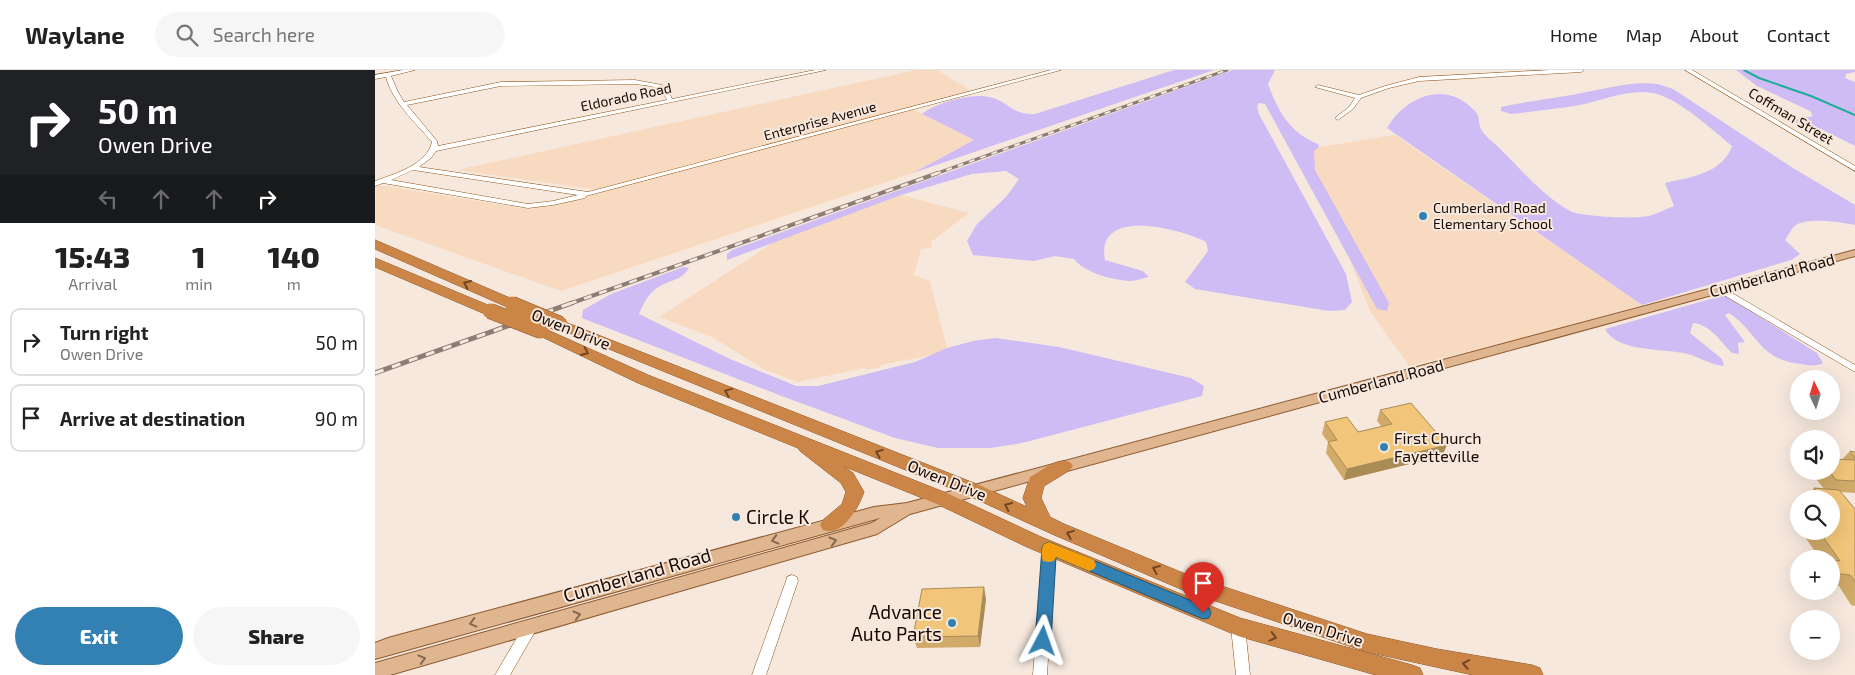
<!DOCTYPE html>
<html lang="en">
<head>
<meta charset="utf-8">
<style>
  :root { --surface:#fff; --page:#f6f6f6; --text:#222; --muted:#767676; --line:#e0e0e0; --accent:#3381b3 }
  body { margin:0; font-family:"Exo 2",sans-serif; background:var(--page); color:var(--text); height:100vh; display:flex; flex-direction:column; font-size:19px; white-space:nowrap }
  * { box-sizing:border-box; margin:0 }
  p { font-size:16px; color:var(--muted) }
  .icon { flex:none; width:28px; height:28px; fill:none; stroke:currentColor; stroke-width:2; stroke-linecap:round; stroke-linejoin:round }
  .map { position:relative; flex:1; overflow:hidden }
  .sheet { display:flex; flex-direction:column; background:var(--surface); width:375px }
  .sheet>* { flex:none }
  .top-card { background:#202124; color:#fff; overflow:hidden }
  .needle { width:32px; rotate:356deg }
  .tools { position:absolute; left:1415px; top:300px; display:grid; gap:10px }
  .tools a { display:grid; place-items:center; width:50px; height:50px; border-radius:50%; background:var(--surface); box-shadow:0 5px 20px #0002; font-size:25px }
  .pin { position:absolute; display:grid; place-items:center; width:42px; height:42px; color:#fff; margin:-51px -21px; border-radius:50% 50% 50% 0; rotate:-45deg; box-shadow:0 0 5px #0007 }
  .pin .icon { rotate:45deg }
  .me { position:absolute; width:55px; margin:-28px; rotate:4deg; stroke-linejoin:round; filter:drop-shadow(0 0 4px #0008) }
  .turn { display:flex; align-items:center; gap:18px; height:105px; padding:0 15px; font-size:22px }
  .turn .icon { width:65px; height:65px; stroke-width:2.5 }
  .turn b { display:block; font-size:35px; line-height:42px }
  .lanes { display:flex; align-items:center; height:48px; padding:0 15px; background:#0003; justify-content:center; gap:25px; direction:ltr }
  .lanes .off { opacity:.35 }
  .eta { display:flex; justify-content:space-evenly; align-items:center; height:85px; text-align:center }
  .eta b { font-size:30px; font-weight:800; line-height:35px }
  .button { display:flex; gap:10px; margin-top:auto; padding:10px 15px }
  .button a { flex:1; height:58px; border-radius:30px; background:var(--accent); color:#fff; font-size:20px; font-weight:800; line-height:58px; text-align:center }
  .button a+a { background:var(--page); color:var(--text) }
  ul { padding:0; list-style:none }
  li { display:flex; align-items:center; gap:15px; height:68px; margin:0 10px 8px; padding:0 5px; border:2px solid var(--line); border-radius:10px }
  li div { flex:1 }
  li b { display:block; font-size:19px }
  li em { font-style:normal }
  header { display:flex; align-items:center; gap:30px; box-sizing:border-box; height:70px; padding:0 25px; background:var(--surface); border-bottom:1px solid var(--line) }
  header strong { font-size:24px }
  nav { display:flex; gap:28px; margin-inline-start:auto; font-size:18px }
  .search { width:350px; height:45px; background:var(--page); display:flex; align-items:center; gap:12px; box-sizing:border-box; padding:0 18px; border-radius:28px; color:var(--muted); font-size:19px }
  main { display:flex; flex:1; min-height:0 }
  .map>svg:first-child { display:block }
  .built { fill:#f8dac1 }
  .green { fill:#d0bcf4 }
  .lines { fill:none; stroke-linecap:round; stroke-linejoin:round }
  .stream { stroke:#1fad9a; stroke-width:2 }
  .minor-casing { stroke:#8e5213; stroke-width:1 }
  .major-casing { stroke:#8d592e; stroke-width:2 }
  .highway-casing { stroke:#8d592e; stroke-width:1 }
  .minor { fill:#fff; fill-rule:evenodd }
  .major { fill:#e0b690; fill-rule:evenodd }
  .highway { fill:#cb8546; fill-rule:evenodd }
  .rail-far2-casing { stroke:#8c7c73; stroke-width:3 }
  .rail-far1-casing { stroke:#8c7c73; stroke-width:4 }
  .rail-casing { stroke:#8c7c73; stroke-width:5 }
  .rail-far2 { stroke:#f6e8dd; stroke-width:2; stroke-dasharray:6; stroke-linecap:butt }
  .rail-far1 { stroke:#f6e8dd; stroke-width:2.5; stroke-dasharray:8; stroke-linecap:butt }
  .rail { stroke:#f6e8dd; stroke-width:3; stroke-dasharray:9; stroke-linecap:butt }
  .highway-bridge-casing { stroke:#8d592e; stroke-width:16; stroke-linecap:butt }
  .highway-bridge { stroke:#cb8546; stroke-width:15 }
  .wall { fill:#d0aa69 }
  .shaded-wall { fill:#a98b55 }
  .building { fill:#f2c67a; stroke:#a98b55 }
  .oneway { stroke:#724623 }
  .oneway2 { stroke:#87684f }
  .route { fill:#3381b3; stroke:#215474 }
  .slow { fill:#f59e0b }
  .poi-dot { fill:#3381b3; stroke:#f6e8dd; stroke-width:2 }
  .labels { text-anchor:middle; stroke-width:4; stroke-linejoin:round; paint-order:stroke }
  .far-street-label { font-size:14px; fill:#1a0800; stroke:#f6e8dd }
  .far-poi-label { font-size:14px; fill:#1a0800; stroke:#f6e8dd; text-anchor:start }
  .street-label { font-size:16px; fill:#1a0800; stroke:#f6e8dd }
  .poi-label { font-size:16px; fill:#1a0800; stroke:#f6e8dd; text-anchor:start }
  .near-poi-label { font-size:19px; fill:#1a0800; stroke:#f6e8dd; text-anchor:start }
  .near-street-label { font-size:19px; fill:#1a0800; stroke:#f6e8dd }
</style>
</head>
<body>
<header>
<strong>Waylane</strong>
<div class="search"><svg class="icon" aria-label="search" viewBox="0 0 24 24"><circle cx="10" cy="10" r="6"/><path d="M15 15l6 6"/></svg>Search here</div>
<nav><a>Home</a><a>Map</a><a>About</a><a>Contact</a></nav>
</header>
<main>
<section class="sheet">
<div class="top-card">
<div class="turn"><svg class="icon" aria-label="right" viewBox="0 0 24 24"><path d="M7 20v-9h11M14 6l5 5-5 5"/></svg><div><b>50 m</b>Owen Drive</div></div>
<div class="lanes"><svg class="icon off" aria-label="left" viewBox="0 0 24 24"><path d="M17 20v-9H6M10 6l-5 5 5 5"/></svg><svg class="icon off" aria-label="ahead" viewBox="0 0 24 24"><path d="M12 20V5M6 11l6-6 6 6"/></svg><svg class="icon off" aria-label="ahead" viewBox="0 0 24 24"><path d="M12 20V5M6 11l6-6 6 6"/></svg><svg class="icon" aria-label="right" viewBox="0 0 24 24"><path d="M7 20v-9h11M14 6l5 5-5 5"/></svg></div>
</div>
<div class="eta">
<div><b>15:43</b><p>Arrival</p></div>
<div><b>1</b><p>min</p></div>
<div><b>140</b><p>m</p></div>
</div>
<ul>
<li><svg class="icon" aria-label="right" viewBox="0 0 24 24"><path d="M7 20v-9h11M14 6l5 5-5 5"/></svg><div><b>Turn right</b><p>Owen Drive</p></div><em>50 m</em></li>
<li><svg class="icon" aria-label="arrive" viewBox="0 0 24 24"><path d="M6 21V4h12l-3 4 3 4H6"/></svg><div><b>Arrive at destination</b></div><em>90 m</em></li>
</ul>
<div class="button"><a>Exit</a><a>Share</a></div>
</section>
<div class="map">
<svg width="1480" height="605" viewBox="0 0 1480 605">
  <rect width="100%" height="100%" fill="#f6e8dd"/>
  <path class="built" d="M541,0H562L598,22L535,38L599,70L538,103L186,221L0,155L1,116H11L145,138L179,136L231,121L82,100Z
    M1020,65L1267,235L1165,264L1034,296L995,241L932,79Z
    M526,125L594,143L556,172L557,178L546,179L539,205L555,211L573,282L506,295V297L491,300L490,298L423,312L390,300L339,268L284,247L404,169Z"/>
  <path class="green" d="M799,0H839L538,103L599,70L547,44C561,33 596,23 614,27C632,30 638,46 660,44Z
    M858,0H900L893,14C903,41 915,63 943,74L944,77L939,81L940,100L1014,233L1012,241L1002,239L890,34L884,33L882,36L884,44L971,204L977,232L970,240L954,241L820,219L810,212L833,181L831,172C806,159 720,136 730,190L768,201L774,207C768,208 761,211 755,211C737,210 710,203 699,189L680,186L659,191L598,185L592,171L602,154L631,127L644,109L631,101L597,104L526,125L352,190V184L357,180Z
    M1361,0H1480V2L1471,4L1470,8L1480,12V76L1446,59L1420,52L1423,49L1438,46L1435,41L1382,16Z
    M1266,13L1283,14L1298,19L1418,98L1480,135V155C1467,152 1433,147 1421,155C1417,157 1413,166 1410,170L1425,184L1416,190L1267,235L1012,58C1031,26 1071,9 1100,41C1105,46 1103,53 1106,59C1109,66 1119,72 1124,78C1146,99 1168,126 1195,141C1207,147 1260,149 1274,146C1282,144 1291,139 1299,136L1290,113C1315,107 1347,104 1357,76C1338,60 1308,33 1285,25C1260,16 1230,30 1205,35C1182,39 1159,41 1136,44L1126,41V37C1147,32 1168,30 1190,26C1215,22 1240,15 1266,13Z
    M308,197L314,198C307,210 296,210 285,216C274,222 268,234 264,244L355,289L421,316H443L540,292L572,278L598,271L621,268L684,277L816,308L829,316L827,326L647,373L615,378H563L520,368L404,325L207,248L208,240L236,224Z
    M1346,226H1352L1442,283L1448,293C1440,297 1434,295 1425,294C1383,289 1383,262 1354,243L1350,245L1370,272L1363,273L1364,284L1357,283C1345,271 1336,255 1318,253L1315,263L1347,289L1349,296C1336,295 1326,288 1313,284C1289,278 1243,283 1230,259Z"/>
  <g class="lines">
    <path class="stream" d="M1369,0L1384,8L1436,26L1480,45"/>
    <g class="minor-casing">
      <path id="minor" d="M28,0H40L16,6L23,22L29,32L126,12L260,10L287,15L294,22L297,29L440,0H451L61,81L56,88L44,97L213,122L676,0H686L211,126L210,128L178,135L153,138L8,113L0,116V111C19,104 52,95 57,72C40,52 18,33 11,7L0,9V5ZM260,14C274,16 286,15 292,30L63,76L62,71L32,35L126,16ZM38,100L203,125L178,131L153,134L16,110Z
        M1175,0H1209L1206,2L1044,11L1014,18L986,28L978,39L963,50L961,49V47L974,37L980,28L940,17L943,15L984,25L1010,16L1044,7Z
        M1310,0H1317L1480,96V101Z
        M1345,216L1480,295V302L1342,221L1341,219L1342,217Z
        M674,473L678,474L680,478L672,605H658L668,478L670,474Z
        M417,505L422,507L423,511L391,605H377L411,511L412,507Z
        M863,551L868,553L870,557L875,605H861L856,557L858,553Z
        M155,552L160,554L162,558L135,605H120L150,554Z"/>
    </g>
    <g class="major-casing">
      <path id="major" d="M1480,180V186L535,444L502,464L15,605H0V593L497,453L505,448L0,589V573L13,568L499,437L532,433Z"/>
    </g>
    <g class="highway-casing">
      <path id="highway" d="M0,170L142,231L144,234L142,237H132L0,179Z
        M0,188L120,238L122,241L120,244H110L0,197Z
        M185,250L604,415L652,437L648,428L655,407C666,401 682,387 695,392L698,396L695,400L669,416L666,428L675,447L689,454L813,505L992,564L1062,579L1157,595L1165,598L1168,605H1098L992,582L808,520L677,464L592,425L180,257L178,254L180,251Z
        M166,257L273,305L574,424L666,467L865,548L1037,595L1045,598L1048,605H1001L863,566L652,477L562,434L468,396L478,403L489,422C483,438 468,467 448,460L445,455L448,450L467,434L471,422L466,413L425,381L423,378L263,313L161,264L159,261L161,258Z"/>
    </g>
    <use href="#minor" class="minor"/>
    <use href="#major" class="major"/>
    <use href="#highway" class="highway"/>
    <g class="rail-far2-casing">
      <path id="rail-far2" d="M560,104L852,0"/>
    </g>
    <g class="rail-far1-casing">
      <path id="rail-far1" d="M194,234L563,103"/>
    </g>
    <g class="rail-casing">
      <path id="rail" d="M0,303L197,233"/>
    </g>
    <use href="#rail-far2" class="rail-far2"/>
    <use href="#rail-far1" class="rail-far1"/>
    <use href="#rail" class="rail"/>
    <g class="highway-bridge-casing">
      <path id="highway-bridge" d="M137,234L185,254
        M115,241L166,261"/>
    </g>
    <use href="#highway-bridge" class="highway-bridge"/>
  </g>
  <path class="wall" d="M1005,340L1072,375L1067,386L969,410L951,383L953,372L947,364L950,352L983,362L1007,357L1002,351Z
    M1475,381L1480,382V423L1466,422L1480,439V536L1476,535L1464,516L1456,515V489H1445L1426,461H1456V429H1430L1439,418L1449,419L1435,401H1456Z
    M1424,451V459L1421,454Z
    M611,529L605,577L542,578L538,567Z"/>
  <path class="shaded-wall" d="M1072,375L1067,386L969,410L972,399Z
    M609,517L611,529L605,577L603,566Z"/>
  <path class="building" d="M1036,333L1072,375L972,399L953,372L962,370L950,352L972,347L983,362L1017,354L1005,340Z
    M1475,381L1480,382V388Z
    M1456,389L1480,390V411L1461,410L1454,401H1456Z
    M1439,418L1464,420L1480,439V512L1475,505L1456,503V490L1465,491L1444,461H1456V445H1460L1456,441V429H1447Z
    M609,517L603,566L538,567L547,519Z"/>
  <defs><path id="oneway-chevron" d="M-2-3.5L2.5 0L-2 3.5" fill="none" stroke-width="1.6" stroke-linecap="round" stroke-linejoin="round" transform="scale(1.25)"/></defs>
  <g class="oneway">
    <use href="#oneway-chevron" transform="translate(92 214) rotate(-156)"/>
    <use href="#oneway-chevron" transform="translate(210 282) rotate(25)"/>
    <use href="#oneway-chevron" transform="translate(353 322) rotate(-158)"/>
    <use href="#oneway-chevron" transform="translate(504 383) rotate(-158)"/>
    <use href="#oneway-chevron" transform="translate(633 436) rotate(-155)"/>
    <use href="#oneway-chevron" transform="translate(695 464) rotate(-158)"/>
    <use href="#oneway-chevron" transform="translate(781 499) rotate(-157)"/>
    <use href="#oneway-chevron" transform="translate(898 567) rotate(15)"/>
    <use href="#oneway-chevron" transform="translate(1091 594) rotate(-170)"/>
  </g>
  <g class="oneway2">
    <use href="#oneway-chevron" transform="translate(400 470) rotate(165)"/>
    <use href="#oneway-chevron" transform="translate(458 471) rotate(-16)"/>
    <use href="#oneway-chevron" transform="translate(202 545) rotate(-16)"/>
    <use href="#oneway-chevron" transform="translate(98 553) rotate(165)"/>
    <use href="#oneway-chevron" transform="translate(47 589) rotate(-16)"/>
  </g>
  <path class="route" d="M674,472L834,538L836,543L834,548L828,549L681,487L676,571L674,576L668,578L662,576L660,571L667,478L669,474Z"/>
  <path class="slow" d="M674,472L719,490L721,495L719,499L714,501L681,487L679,491L674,492L668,491C666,485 666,479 669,474Z"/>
  <g class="poi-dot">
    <circle cx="1048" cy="146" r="5"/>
    <circle cx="1009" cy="377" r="5"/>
    <circle cx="361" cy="447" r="5"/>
    <circle cx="577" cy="553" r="5"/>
  </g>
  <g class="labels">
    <g class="far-street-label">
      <text transform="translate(251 27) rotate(-12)" y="5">Eldorado Road</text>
      <text transform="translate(1416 46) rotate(31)" y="5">Coffman Street</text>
      <text transform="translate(445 51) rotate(-15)" y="5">Enterprise Avenue</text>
    </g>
    <g class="far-poi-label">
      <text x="1058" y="143">Cumberland Road<tspan x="1058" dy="16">Elementary School</tspan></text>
    </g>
    <g class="street-label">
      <text transform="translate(1397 205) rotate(-15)" y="6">Cumberland Road</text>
      <text transform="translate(196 259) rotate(22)" y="6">Owen Drive</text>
      <text transform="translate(1006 311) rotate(-15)" y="6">Cumberland Road</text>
      <text transform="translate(572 410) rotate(22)" y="6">Owen Drive</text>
      <text transform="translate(948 559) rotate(17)" y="6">Owen Drive</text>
    </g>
    <g class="poi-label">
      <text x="1019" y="374">First Church<tspan x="1019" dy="18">Fayetteville</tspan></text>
    </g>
    <g class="near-poi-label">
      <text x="371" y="454">Circle K</text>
      <text x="567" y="549" text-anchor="end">Advance<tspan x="567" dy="22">Auto Parts</tspan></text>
    </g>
    <g class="near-street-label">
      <text transform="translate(262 505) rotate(-16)" y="7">Cumberland Road</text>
    </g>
  </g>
</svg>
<div class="tools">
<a><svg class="needle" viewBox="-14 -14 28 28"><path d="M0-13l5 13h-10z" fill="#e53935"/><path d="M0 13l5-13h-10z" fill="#767676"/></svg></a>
<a><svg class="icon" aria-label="sound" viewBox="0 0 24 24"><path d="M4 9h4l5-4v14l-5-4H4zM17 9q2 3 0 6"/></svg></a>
<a><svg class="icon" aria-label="search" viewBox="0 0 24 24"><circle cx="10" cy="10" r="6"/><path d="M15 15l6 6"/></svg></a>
<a>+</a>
<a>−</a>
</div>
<div class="pin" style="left:828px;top:543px;background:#d93025"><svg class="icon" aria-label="arrive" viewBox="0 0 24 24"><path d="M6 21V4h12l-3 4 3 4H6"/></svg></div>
<svg class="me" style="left:668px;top:571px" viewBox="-20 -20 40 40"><path d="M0-17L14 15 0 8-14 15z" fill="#3381b3" stroke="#fff" stroke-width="4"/></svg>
</div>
</main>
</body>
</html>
